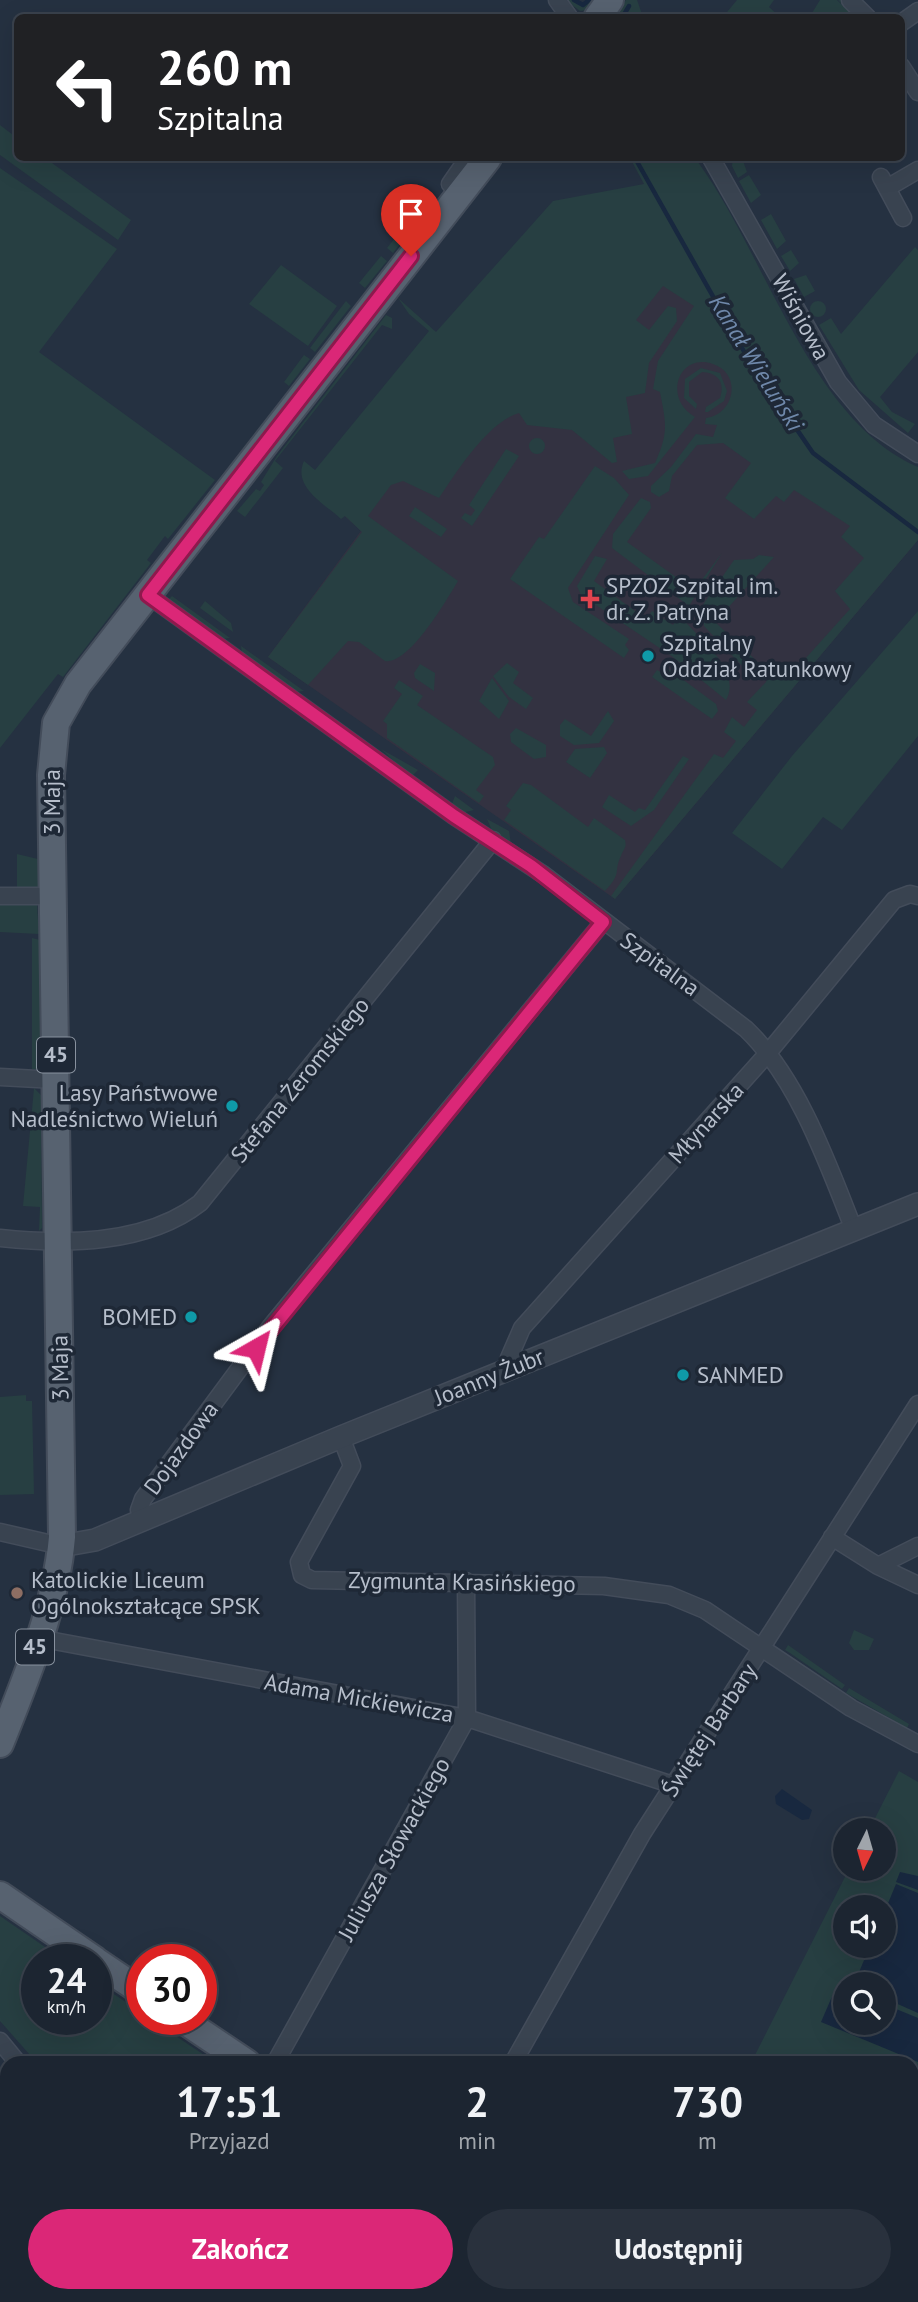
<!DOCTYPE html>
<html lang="pl">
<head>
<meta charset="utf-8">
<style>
  :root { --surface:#1c2531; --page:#29313d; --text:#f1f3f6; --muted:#a0a5ab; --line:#3a424d; --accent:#db2777 }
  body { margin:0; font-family:"PT Sans",sans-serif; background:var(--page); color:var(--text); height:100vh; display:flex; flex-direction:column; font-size:26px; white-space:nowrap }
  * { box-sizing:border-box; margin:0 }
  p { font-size:23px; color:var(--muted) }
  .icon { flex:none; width:38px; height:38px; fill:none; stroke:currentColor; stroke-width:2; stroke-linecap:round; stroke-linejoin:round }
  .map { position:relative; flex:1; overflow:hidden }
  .side { position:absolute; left:0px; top:2056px; width:919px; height:247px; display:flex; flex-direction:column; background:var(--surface); border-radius:21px 21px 0 0; box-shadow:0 7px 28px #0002,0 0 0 2px var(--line) }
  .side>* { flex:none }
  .top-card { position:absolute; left:14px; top:14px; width:891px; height:147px; border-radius:10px; box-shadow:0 7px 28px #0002,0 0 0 2px var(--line); background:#202124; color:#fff; overflow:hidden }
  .needle { width:46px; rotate:185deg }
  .tools { position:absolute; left:833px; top:1818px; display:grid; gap:14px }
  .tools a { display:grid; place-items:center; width:63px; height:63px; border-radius:50%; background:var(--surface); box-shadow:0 7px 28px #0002,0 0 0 2px var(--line); font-size:35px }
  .speed { position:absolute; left:21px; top:1944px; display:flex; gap:14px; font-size:35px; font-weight:700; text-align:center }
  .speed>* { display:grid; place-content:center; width:91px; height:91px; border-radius:50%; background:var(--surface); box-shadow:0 7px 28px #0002,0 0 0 2px var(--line); line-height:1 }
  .speed small { font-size:18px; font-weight:400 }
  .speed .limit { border:10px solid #d22; background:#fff; color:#111 }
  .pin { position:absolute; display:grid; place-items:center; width:60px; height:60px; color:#fff; margin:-72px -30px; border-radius:50% 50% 50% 0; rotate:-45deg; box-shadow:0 0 7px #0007 }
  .pin .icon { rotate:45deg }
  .me { position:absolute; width:77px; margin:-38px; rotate:37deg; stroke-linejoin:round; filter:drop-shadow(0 0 5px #0008) }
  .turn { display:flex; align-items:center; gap:24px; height:147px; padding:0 28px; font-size:32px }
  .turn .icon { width:91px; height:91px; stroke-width:2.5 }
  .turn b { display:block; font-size:49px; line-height:60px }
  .eta { display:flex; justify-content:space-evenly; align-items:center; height:119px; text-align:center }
  .eta b { font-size:42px; font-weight:600; line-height:49px }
  .action { display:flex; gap:14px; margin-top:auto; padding:14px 28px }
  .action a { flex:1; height:80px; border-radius:42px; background:var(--accent); color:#fff; font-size:28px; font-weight:600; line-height:80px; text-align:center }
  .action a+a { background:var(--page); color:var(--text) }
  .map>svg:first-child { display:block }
  .medical { fill:#333241 }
  .green { fill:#273f42; fill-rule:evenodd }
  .water { fill:#18283f }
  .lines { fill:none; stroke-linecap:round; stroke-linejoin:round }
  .stream { stroke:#18283f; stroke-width:4.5 }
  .minor-casing { stroke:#434c5a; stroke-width:19 }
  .tertiary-casing { stroke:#434c5a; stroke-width:24 }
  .primary-casing { stroke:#434c5a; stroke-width:30 }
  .minor { stroke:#394350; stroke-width:16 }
  .tertiary { stroke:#394350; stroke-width:21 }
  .primary { stroke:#576270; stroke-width:26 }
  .route-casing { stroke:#8e194d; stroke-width:18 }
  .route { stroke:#db2777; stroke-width:12 }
  .health-dot { fill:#e0444e; stroke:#1e2836; stroke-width:2.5 }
  .culture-dot { fill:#0f9aa8; stroke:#1e2836; stroke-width:2.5 }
  .education-dot { fill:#8d6e63; stroke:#1e2836; stroke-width:2.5 }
  .labels { text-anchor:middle; stroke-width:7; stroke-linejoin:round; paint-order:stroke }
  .shield { fill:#1e2836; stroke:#88919e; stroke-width:2 }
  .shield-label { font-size:21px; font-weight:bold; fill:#b6becb }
  .street-label { font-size:23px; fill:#b6becb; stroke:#1e2836 }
  .poi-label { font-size:23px; fill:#b6becb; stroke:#1e2836; text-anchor:start }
  .water-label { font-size:24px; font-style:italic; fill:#6f88aa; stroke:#1e2836 }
</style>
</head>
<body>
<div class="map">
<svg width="918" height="2302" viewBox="0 0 918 2302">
  <rect width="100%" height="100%" fill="#253141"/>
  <path class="medical" d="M644,184L918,540L615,899L268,657L361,531L309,483Z"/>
  <path class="green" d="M565,0H578L583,4L586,0H600L589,10L580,11Z
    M626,0H637L643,17L612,18Z
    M737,0H774L769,7L780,17H723Z
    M820,0H837L853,16L838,0H842L859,17L809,18Z
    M0,125L17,138L18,158H45L131,220L118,240L0,155Z
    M630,158H695L700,165C765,255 812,422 918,467V540L615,899L611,896L714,754L723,758L736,741L724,732L732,717L744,727L757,710L747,702L766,682L771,666L787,679L850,609L835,591L864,558L841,537L850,526L794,490L784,502L776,496L754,519L725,498L751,463L723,443L697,445L672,476L669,491L659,497L651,492V486L671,467L696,434L713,437L717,425L705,424L706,418C734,415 743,374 713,364C679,352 662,398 695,417L648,476L629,479L622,471L655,463C669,432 666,424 660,392L653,389L658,361L694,306L663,286L636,320L649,330L668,306L676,308L677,321L649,363L645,393L626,397L632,434L613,438L617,462L612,463L572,430L527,425L519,413C488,422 457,471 439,498L403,481L391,485L368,516L458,581C446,601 409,665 385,661L359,642L348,641L308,685L268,657L362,532L345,516L341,519C325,504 292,487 304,461L315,470L429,331L409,314L398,298L436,332L553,201L644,184Z
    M733,158H742L747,172L738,178L732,166Z
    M0,168L117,249L39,352L215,480L168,539L165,536L147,560L151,563L63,677L58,674L0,748Z
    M749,175L761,195L751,203L739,181Z
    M417,210L423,215L393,253L387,248Z
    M771,214L786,241L777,249L761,220Z
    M915,247L918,250V352L880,397L892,412L915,424L908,433L859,390L819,325L831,318L841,334Z
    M791,250L799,263L790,271L781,256Z
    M381,256L387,261L365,288L359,283Z
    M281,265L337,306L308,346L249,304Z
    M806,275L815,291L804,297L794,279Z
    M810 309a8 8 0 1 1 16 0a8 8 0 1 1-16 0Z
    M346,301L351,306L315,352L310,348Z
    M386,315L392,318V329L382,325L275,461L283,468L245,517L237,511L256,489L260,491L264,485L261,482L277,456Z
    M304,355L310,359L289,386L284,382Z
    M701,368L720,373L727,391L724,401L708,412H705L706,407L720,398C725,383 719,373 702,372L689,382V396L697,404L696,409L684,398L685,379Z
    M529 446a8 8 0 1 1 16 0a8 8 0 1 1-16 0Z
    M506,449L519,456L472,526L461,518L465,513L471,516L475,510L469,505Z
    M595,466L614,478L629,495L568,588L573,602L629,639L625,645L629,650L624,658L510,579L539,537L544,539Z
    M641,498L650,502L651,508L627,542L694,590L722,553L689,606L612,548L613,534Z
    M415,507L447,529L441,537L409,516Z
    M759,555L774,557L715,622L761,665L748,672L704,626L702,606L734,560L753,559Z
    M595,556L607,559L594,581L646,619L652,611L673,625L680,616C697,637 743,670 726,700L673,657L581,595L577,586Z
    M172,596L230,638L221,639L168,600Z
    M205,601L231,623L233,632L200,608Z
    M918,611V736L842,830L823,817L782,869L732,833L792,756Z
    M241,646L304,691L295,692L242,653Z
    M507,663L519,672L513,683L533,698L526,709L509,697L493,676Z
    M420,664L435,673L434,691L415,678L414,673Z
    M666,667L716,704L718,711L712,719L652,677L657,670L662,673Z
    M492,678L509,701L499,719L479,701Z
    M399,680L423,696L417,705L493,757L495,765L476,790L484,796L479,803L387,738V724L383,721L402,694L394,688Z
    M608,711L614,721L599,743L574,745L560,736V725L565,719L591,736Z
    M516,728L546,745V757L534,759L511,742L510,734Z
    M604,747L607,753L590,778L566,762L575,749Z
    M381,749L418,770L411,777Z
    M683,756L689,759L654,810L631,826L602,807L609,795L635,812L639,808L645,810Z
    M523,783L531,785L588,827L594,818L625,840C627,848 624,848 621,856C613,872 623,872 605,891L504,820L511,810L506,806Z
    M455,796L474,810L462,813L451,806Z
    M487,819L509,831L511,844L493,833Z
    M17,854L38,859V887H17Z
    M0,905H37L39,934L0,932Z
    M32,938L40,940L41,1070L32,1069Z
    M34,1088L41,1095L42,1228L39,1231L40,1207L23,1206Z
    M26,1395V1401H32L34,1494L0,1495V1397Z
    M854,1630L874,1639L869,1650H854L849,1643Z
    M788,1645L845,1685L842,1689L790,1653L785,1650Z
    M849,1688L909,1724L907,1728L846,1693Z
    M899,1771L918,1782V2157L912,2154V2063H751L849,1869H884V1830H869ZM845,1908H884V1946H845ZM845,1984H884V2023H845Z
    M0,1916L64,1960H37V2020H96V1982L142,2013V2020H152L216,2063H37L0,2021Z
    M147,2296H248V2302H146Z"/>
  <path class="water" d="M782,1789L812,1810L809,1819L802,1820L776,1804L775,1796Z
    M900,1872L918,1876V1890L896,1882Z
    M896,1884L918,1893V2013L884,1998V1984H854L870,1946H884V1913Z
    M837,1985L845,1989V2023H884V2004L918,2018V2062L821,2022Z"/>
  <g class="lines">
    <path class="stream" d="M574,0L583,5L589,0
      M622,18L629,6
      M635,158L746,355L813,453L918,532"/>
    <g class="minor-casing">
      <path id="minor" d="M557,0L570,18
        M850,0L868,18
        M901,23L918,11
        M901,66L918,92
        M711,158L838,382L874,425L918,454
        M881,177L903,218
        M887,188L918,170
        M459,194L450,184L468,158
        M148,595L454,816L544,875L746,1029C798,1079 828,1164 854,1230
        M0,896H53
        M0,1077L56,1080
        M0,1238C65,1245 146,1245 200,1203L493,840
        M511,1368L509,1358L522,1328L768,1053L894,900L910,894L918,896
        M341,1437L352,1466L299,1562L302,1575L312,1580L604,1586L669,1595L705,1610L851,1708L918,1744
        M144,1519L139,1510L143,1499L271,1326L603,922
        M0,1532L61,1546
        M832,1537L878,1566L918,1585
        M878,1566L918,1546
        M38,1638L467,1718L673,1785
        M0,2041L18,2063
        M275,2063L467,1718L466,1581
        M513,2063L642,1834L918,1404
        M0,2191L7,2162
        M0,2296L24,2302
        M357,2302L361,2296"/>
    </g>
    <g class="tertiary-casing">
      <path id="tertiary" d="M61,1546L95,1540L341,1437L918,1204"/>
    </g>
    <g class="primary-casing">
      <path id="primary" d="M597,18L610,0
        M0,1744C26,1679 56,1607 62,1537L51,775L56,723L78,684L488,158
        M0,1895L95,1960
        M96,1961L142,1992
        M183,2020L247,2063
        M581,2296L588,2302"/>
    </g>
    <use href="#minor" class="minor"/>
    <use href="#tertiary" class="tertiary"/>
    <use href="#primary" class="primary"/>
  </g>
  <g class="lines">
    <g class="route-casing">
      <path id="route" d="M256,1348L603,922L531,866L454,816L148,595L411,256"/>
    </g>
    <use href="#route" class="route"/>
  </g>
  <path class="health-dot" d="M586.5 588.5h7v7h7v7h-7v7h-7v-7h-7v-7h7z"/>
  <g class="culture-dot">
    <circle cx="648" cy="656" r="7"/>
    <circle cx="232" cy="1106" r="7"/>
    <circle cx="191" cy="1317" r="7"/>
    <circle cx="683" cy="1375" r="7"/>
  </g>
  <circle class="education-dot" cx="17" cy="1593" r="7"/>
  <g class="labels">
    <g class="shield">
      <rect x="37" y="1037.5" width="38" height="35" rx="5"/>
      <rect x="16" y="1629.5" width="38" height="35" rx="5"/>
    </g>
    <g class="shield-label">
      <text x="56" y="1062">45</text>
      <text x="35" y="1654">45</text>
    </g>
    <g class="street-label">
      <text transform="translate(801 317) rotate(61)" y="8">Wiśniowa</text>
      <text transform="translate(52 802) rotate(-90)" y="8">3 Maja</text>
      <text transform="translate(660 964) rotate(36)" y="8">Szpitalna</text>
      <text transform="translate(300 1080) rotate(-51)" y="8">Stefana Żeromskiego</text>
      <text transform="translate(706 1123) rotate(-48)" y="8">Młynarska</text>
      <text transform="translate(60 1368) rotate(-91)" y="8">3 Maja</text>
      <text transform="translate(489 1377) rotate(-22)" y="8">Joanny Żubr</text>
      <text transform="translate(181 1448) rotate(-54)" y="8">Dojazdowa</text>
      <text transform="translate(462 1582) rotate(1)" y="8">Zygmunta Krasińskiego</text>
      <text transform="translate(359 1698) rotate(10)" y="8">Adama Mickiewicza</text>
      <text transform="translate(709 1730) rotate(-57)" y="8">Świętej Barbary</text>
      <text transform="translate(394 1849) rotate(-61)" y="8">Juliusza Słowackiego</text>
    </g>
    <g class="poi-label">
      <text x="606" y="594">SPZOZ Szpital im.<tspan x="606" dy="26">dr. Z. Patryna</tspan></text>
      <text x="662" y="651">Szpitalny<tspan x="662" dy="26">Oddział Ratunkowy</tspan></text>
      <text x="218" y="1101" text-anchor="end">Lasy Państwowe<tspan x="218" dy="26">Nadleśnictwo Wieluń</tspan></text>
      <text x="177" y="1325" text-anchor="end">BOMED</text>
      <text x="697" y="1383">SANMED</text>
      <text x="31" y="1588">Katolickie Liceum<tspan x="31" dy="26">Ogólnokształcące SPSK</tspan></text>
    </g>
    <g class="water-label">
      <text transform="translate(756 363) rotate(58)" y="8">Kanał Wieluński</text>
    </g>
  </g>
</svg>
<div class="tools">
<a><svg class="needle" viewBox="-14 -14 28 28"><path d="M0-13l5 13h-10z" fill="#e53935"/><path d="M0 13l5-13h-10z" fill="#a0a5ab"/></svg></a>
<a><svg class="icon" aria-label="sound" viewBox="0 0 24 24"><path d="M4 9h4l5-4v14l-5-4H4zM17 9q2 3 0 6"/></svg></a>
<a><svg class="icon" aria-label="search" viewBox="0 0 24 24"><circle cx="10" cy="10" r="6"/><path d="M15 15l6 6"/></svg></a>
</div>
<div class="speed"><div>24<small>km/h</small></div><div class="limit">30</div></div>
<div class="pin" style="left:411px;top:256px;background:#d93025"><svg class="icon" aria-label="arrive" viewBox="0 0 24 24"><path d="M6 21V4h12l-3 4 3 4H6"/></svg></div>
<svg class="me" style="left:256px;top:1348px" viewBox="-20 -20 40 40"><path d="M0-17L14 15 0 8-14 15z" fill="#db2777" stroke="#fff" stroke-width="4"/></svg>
<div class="top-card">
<div class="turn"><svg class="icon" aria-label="left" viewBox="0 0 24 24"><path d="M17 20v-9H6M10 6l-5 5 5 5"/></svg><div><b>260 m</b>Szpitalna</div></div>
</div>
<section class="side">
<div class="eta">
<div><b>17:51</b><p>Przyjazd</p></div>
<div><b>2</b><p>min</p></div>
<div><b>730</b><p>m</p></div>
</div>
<div class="action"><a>Zakończ</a><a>Udostępnij</a></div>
</section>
</div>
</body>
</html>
